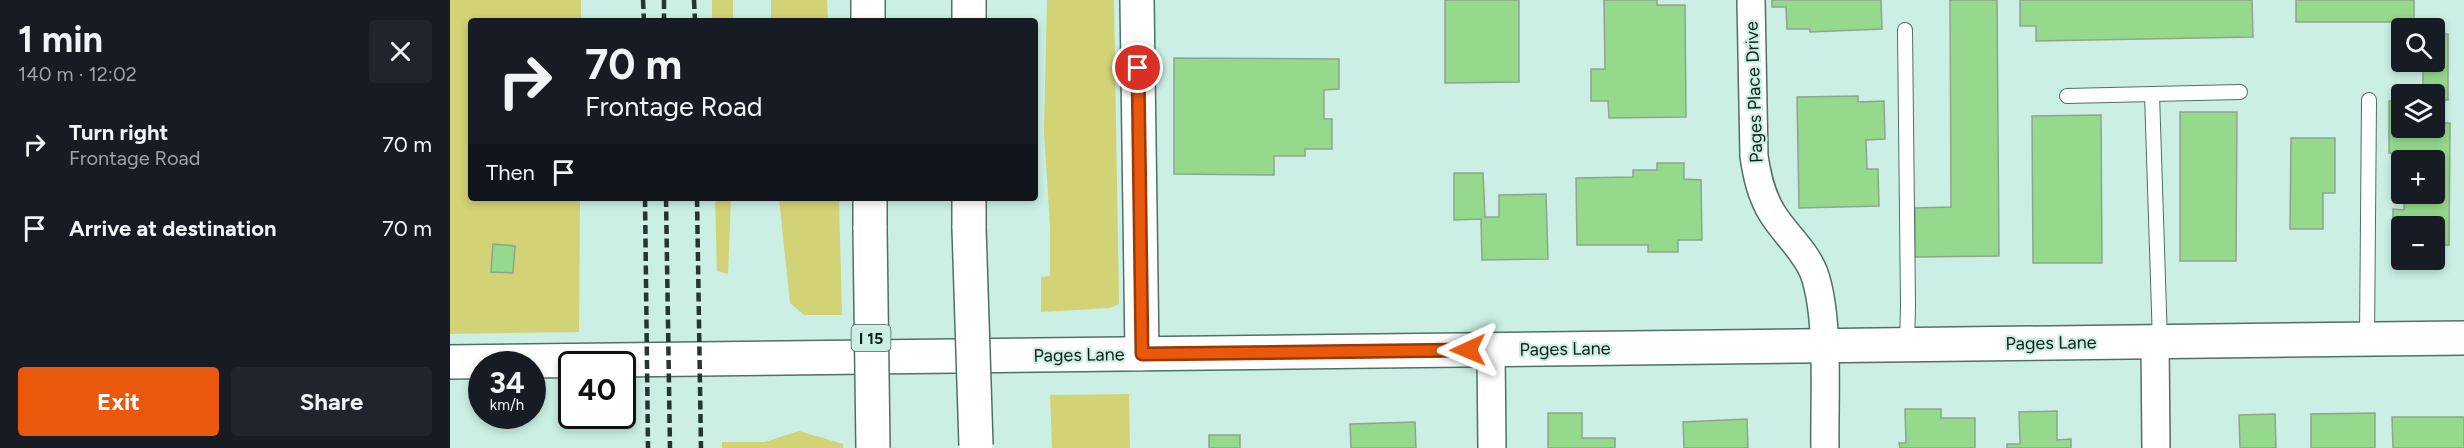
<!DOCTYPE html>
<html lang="en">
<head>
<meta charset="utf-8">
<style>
  :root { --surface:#171b24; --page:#20242c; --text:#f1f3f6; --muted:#9ea1a6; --accent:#ea580c }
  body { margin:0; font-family:Figtree,sans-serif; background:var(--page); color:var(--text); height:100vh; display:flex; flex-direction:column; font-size:22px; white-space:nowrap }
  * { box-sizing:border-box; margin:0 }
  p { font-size:20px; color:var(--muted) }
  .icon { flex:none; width:33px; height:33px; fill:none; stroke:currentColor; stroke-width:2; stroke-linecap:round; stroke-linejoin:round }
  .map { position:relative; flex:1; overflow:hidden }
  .drawer { display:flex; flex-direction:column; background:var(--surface); width:450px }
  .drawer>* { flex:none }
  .hud { position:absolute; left:18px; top:18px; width:570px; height:183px; border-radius:6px; box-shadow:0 3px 9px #0003; background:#171b24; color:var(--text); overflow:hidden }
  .buttons { position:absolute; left:1941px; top:18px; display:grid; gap:12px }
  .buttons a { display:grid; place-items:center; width:54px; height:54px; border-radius:6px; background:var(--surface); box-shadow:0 3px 9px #0003; font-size:30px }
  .speed { position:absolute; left:18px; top:351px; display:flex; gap:12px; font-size:30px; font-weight:700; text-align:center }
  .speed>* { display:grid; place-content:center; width:78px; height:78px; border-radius:50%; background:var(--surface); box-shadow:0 3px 9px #0003; line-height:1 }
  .speed small { font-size:15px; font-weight:400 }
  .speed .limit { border:3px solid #111; border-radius:9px; background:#fff; color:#111 }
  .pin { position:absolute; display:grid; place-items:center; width:51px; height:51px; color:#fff; margin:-26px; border:3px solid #fff; border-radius:50%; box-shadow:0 2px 6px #0007 }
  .me { position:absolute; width:66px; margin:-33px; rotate:269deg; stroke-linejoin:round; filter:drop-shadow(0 0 4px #0008) }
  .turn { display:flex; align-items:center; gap:21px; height:126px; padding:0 18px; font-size:27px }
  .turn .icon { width:78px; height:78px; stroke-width:2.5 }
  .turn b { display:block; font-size:42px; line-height:51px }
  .then { display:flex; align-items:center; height:57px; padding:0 18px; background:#0003; gap:12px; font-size:22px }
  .round { display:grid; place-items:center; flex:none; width:63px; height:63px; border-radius:6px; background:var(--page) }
  .head { display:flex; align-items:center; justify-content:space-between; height:102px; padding:0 18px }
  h1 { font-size:36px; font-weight:700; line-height:45px }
  .cta { display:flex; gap:12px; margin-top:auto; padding:12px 18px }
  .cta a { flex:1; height:69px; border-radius:6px; background:var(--accent); color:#fff; font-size:24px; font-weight:700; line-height:69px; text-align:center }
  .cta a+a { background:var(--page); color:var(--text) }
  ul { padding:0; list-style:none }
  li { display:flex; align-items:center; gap:18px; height:84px; padding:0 18px }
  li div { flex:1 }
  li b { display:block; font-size:22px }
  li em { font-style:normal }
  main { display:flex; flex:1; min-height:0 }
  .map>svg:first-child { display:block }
  .green { fill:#d2d376 }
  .building { fill:#94d98c; stroke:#90a48d; stroke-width:1.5 }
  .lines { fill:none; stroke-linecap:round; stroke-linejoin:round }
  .lane-casing { stroke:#507067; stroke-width:16 }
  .street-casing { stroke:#507067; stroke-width:30 }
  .secondary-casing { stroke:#507067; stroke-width:36 }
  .highway-casing { stroke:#507067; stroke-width:36 }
  .lane { stroke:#fff; stroke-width:14 }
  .street { stroke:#fff; stroke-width:27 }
  .secondary { stroke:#fff; stroke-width:33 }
  .highway { stroke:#fff; stroke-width:33 }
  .rail { stroke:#253530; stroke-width:4.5; stroke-dasharray:9 4.5; stroke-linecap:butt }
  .highway-bridge-casing { stroke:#507067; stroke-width:36; stroke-linecap:butt }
  .highway-bridge { stroke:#fff; stroke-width:33 }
  .route-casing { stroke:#983908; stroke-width:15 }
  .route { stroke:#ea580c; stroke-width:10 }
  .labels { text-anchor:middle; stroke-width:4.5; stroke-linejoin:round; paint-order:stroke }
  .shield { fill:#cbefe4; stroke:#4a5e58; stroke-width:1.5 }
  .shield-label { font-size:16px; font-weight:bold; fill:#12201c }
  .street-label { font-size:18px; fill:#12201c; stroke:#cbefe4 }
</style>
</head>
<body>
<main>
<section class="drawer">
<div class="head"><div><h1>1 min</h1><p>140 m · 12:02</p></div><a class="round"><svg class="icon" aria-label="close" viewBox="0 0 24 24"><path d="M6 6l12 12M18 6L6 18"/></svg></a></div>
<ul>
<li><svg class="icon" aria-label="right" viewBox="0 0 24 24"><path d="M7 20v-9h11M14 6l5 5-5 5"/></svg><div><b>Turn right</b><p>Frontage Road</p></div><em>70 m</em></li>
<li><svg class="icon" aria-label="arrive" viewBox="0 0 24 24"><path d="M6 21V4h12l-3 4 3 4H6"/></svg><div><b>Arrive at destination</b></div><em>70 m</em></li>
</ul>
<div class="cta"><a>Exit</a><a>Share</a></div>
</section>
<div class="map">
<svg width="2014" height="448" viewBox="0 0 2014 448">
  <rect width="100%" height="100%" fill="#cbefe4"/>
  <path class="green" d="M0,0H131V21H21V198H130L129,332L0,334Z
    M262,0H283V21H262Z
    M321,0H377L378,21H321Z
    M597,0H664L669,304L660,308L591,312V277L600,276V227L594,132Z
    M265,198H281L278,274L267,271Z
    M329,198H389L392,315H354L340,303Z
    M679,394L680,448H602L600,395Z
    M349,431L393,444V448H272V442H315Z"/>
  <path class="building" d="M995,0H1069V82L995,83Z
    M1154,0H1207V5H1235L1236,117L1159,118L1158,101H1141V69H1155Z
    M1322,0H1431L1432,29L1360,32V29H1337L1336,7H1322Z
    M1500,0H1547L1549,256L1465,257V208L1501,207Z
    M1570,0H1802L1803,37L1586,41V26H1570Z
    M1846,0H1964V22H1846Z
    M1984,34H1998V100H1984V94H1973V62H1984Z
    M724,58L889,59V89L874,90V119H882V149H855V156H824V175L724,174Z
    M1408,96V102L1434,101L1435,139L1416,140L1417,169H1428L1429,206L1349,208L1347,97Z
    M1939,101H1952V128H1984V123H2000L1999,245H1984V226H1952V245H1943V209L1954,210V194H1984V160H1954V153H1939Z
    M1730,112H1787L1786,261H1730Z
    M1651,115L1652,263H1583L1582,116Z
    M1841,138H1885V193H1873V229H1840Z
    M1207,163H1234V179L1251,180L1252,240H1228V252H1198V245H1127L1126,178L1183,177V170H1207Z
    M1004,173H1033L1035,217H1049V195L1096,194L1098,259L1032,260L1031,219L1004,220Z
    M43,244L65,246L63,273L41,272Z
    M1455,409H1491V418H1525V448H1450L1449,443H1456Z
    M1607,411V440L1621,439V448H1557V444H1570L1569,412Z
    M1098,413H1132V438H1165V448H1098Z
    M1925,413V448H1861V414Z
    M1825,414L1826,448H1790L1789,415Z
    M1942,417H2014V448H1943Z
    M1297,419L1298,448H1234L1233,422Z
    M965,422L966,448H901L900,424Z
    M759,435H790V448H759Z"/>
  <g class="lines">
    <g class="lane-casing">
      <path id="lane" d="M1455,30L1458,306L1457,345
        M1702,94L1790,92
        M1617,96L1702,94L1710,342
        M1917,339L1919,100"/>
    </g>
    <g class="street-casing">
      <path id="street" d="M1301,0L1304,156C1307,176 1311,195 1322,213C1334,233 1355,250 1364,273C1380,318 1374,399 1375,448
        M1705,342L1706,448
        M1041,350L1042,448"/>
    </g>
    <g class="secondary-casing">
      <path id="secondary" d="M687,0L692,354
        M0,362L2014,338"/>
    </g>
    <g class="highway-casing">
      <path id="highway" d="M418,0V21
        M519,0V21
        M420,198V229
        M519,198V228"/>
    </g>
    <use href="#lane" class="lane"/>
    <use href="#street" class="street"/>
    <use href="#secondary" class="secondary"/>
    <use href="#highway" class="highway"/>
    <path class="rail" d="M193,0L194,21
      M214,0V21
      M244,0L245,21
      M195,198L198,448
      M216,198L220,448
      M247,198L251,448"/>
    <g class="highway-bridge-casing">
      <path id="highway-bridge" d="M519,228L526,445
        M420,229L423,448"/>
    </g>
    <use href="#highway-bridge" class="highway-bridge"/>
  </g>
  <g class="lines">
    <g class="route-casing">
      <path id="route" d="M688,68L692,354L1018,350"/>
    </g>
    <use href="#route" class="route"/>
  </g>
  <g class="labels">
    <rect class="shield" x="401.5" y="325" width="39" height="26" rx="4.5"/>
    <g class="shield-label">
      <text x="421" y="344">I 15</text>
    </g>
    <g class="street-label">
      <text transform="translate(1304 92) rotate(-92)" y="6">Pages Place Drive</text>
      <text transform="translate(1601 343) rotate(-1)" y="6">Pages Lane</text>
      <text transform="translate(1115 349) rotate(-1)" y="6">Pages Lane</text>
      <text transform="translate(629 355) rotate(-1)" y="6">Pages Lane</text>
    </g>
  </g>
</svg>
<div class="buttons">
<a><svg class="icon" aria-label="search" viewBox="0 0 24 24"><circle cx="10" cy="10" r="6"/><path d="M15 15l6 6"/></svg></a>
<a><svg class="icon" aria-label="layers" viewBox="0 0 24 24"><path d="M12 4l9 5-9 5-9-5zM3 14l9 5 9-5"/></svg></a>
<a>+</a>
<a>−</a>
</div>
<div class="speed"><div>34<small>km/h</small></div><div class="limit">40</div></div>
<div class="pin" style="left:688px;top:68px;background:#d93025"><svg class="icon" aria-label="arrive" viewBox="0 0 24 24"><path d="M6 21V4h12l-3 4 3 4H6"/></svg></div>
<svg class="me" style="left:1018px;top:350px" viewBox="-20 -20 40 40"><path d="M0-17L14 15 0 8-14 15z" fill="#ea580c" stroke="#fff" stroke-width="4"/></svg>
<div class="hud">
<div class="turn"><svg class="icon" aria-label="right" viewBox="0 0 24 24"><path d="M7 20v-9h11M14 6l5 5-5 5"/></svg><div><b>70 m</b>Frontage Road</div></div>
<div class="then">Then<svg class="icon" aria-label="arrive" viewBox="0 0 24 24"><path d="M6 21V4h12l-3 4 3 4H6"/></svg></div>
</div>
</div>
</main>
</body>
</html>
